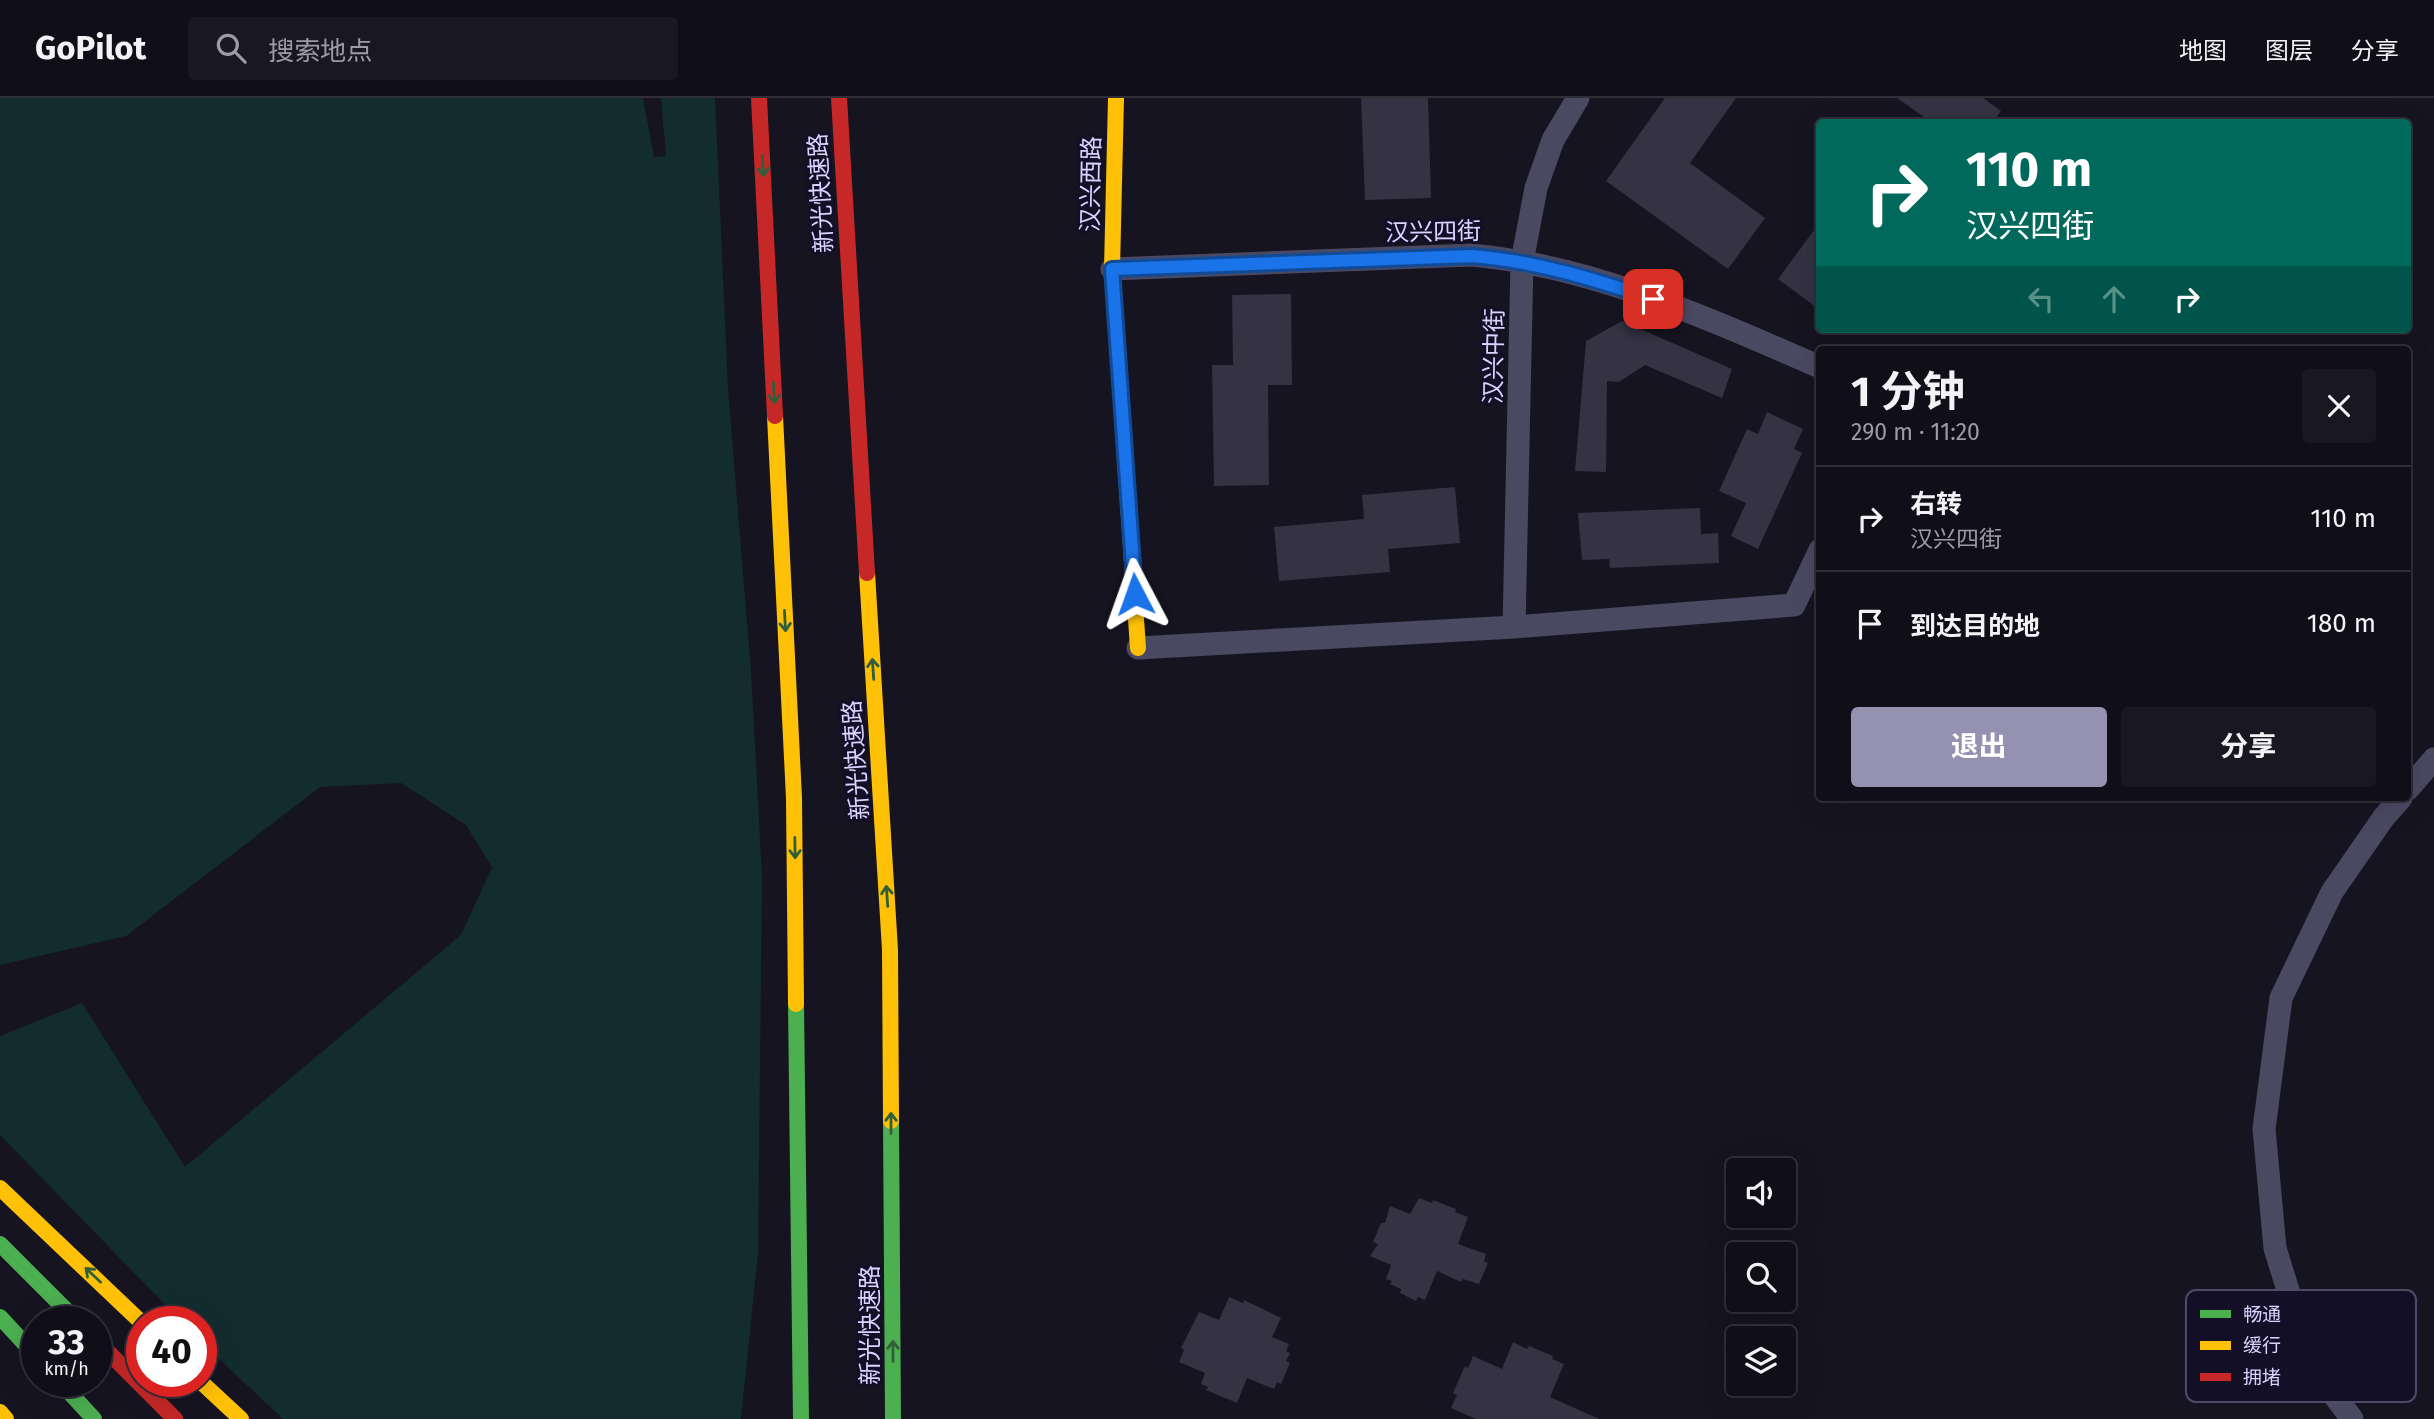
<!DOCTYPE html>
<html lang="zh">
<head>
<meta charset="utf-8">
<style>
  :root { --surface:#100f19; --page:#191822; --text:#f1f3f6; --muted:#9c9ca2; --line:#302f38; --accent:#9591b1 }
  body { margin:0; font-family:"Fira Sans","Noto Sans SC",sans-serif; background:var(--page); color:var(--text); height:100vh; display:flex; flex-direction:column; font-size:26px; white-space:nowrap }
  * { box-sizing:border-box; margin:0 }
  p { font-size:23px; color:var(--muted) }
  .icon { flex:none; width:38px; height:38px; fill:none; stroke:currentColor; stroke-width:2; stroke-linecap:round; stroke-linejoin:round }
  .map { position:relative; flex:1; overflow:hidden }
  .details { position:absolute; left:1816px; top:248px; width:595px; height:455px; display:flex; flex-direction:column; background:var(--surface); border-radius:7px; box-shadow:0 7px 28px #0002,0 0 0 2px var(--line) }
  .details>* { flex:none }
  .banner { position:absolute; left:1816px; top:21px; width:595px; height:214px; border-radius:7px; box-shadow:0 7px 28px #0002,0 0 0 2px var(--line); background:#00695c; color:#fff; overflow:hidden }
  .fabs { position:absolute; left:1726px; top:1060px; display:grid; gap:14px }
  .fabs a { display:grid; place-items:center; width:70px; height:70px; border-radius:7px; background:var(--surface); box-shadow:0 7px 28px #0002,0 0 0 2px var(--line); font-size:35px }
  .speed { position:absolute; left:21px; top:1208px; display:flex; gap:14px; font-size:35px; font-weight:700; text-align:center }
  .speed>* { display:grid; place-content:center; width:91px; height:91px; border-radius:50%; background:var(--surface); box-shadow:0 7px 28px #0002,0 0 0 2px var(--line); line-height:1 }
  .speed small { font-size:18px; font-weight:400 }
  .speed .limit { border:10px solid #d22; background:#fff; color:#111 }
  .pin { position:absolute; display:grid; place-items:center; width:60px; height:60px; color:#fff; margin:-30px; border-radius:14px; box-shadow:0 4px 10px #0006 }
  .me { position:absolute; width:77px; margin:-38px; rotate:356deg; stroke-linejoin:round; filter:drop-shadow(0 0 5px #0008) }
  .turn { display:flex; align-items:center; gap:24px; height:147px; padding:0 35px; font-size:32px }
  .turn .icon { width:91px; height:91px; stroke-width:2.5 }
  .turn b { display:block; font-size:49px; line-height:60px }
  .lanes { display:flex; align-items:center; height:66px; padding:0 35px; background:#0003; justify-content:center; gap:35px; direction:ltr }
  .lanes .off { opacity:.35 }
  .round { display:grid; place-items:center; flex:none; width:74px; height:74px; border-radius:7px; background:var(--page) }
  .summary { display:flex; align-items:center; justify-content:space-between; height:119px; padding:0 35px }
  h1 { font-size:42px; font-weight:700; line-height:52px }
  .primary-button { display:flex; gap:14px; margin-top:auto; padding:14px 35px }
  .primary-button a { flex:1; height:80px; border-radius:7px; background:var(--accent); color:#fff; font-size:28px; font-weight:700; line-height:80px; text-align:center }
  .primary-button a+a { background:var(--page); color:var(--text) }
  ul { padding:0; list-style:none }
  li { display:flex; align-items:center; gap:21px; height:105px; padding:0 35px; border-top:2px solid var(--line) }
  li div { flex:1 }
  li b { display:block; font-size:26px }
  li em { font-style:normal }
  header { display:flex; align-items:center; gap:42px; box-sizing:border-box; height:98px; padding:0 35px; background:var(--surface); border-bottom:2px solid var(--line) }
  header strong { font-size:33px }
  nav { display:flex; gap:38px; margin-inline-start:auto; font-size:24px }
  .search { width:490px; height:63px; background:var(--page); display:flex; align-items:center; gap:18px; box-sizing:border-box; padding:0 24px; border-radius:7px; color:var(--muted); font-size:26px }
  .map>svg:first-child { display:block }
  .green { fill:#132c2d }
  .building { fill:#343243 }
  .lines { fill:none; stroke-linecap:round; stroke-linejoin:round }
  .street { stroke:#4a4962; stroke-width:23 }
  .fast { stroke:#4caf50; stroke-width:16 }
  .slow { stroke:#ffc107; stroke-width:16 }
  .jam { stroke:#c62828; stroke-width:16 }
  .oneway { stroke:#305f3b }
  .route-casing { stroke:#114b97; stroke-width:18 }
  .route { stroke:#1a73e8; stroke-width:12 }
  .labels { text-anchor:middle; stroke-width:6; stroke-linejoin:round; paint-order:stroke }
  .street-label { font-size:24px; fill:#d9d4ff; stroke:#130f26 }
  .key { fill:#130f26; stroke:#4e4a67; stroke-width:2 }
  .key-label { font-size:19px; fill:#d9d4ff }
</style>
</head>
<body>
<header>
<strong>GoPilot</strong>
<div class="search"><svg class="icon" aria-label="search" viewBox="0 0 24 24"><circle cx="10" cy="10" r="6"/><path d="M15 15l6 6"/></svg>搜索地点</div>
<nav><a>地图</a><a>图层</a><a>分享</a></nav>
</header>
<div class="map">
<svg width="2434" height="1321" viewBox="0 0 2434 1321">
  <rect width="100%" height="100%" fill="#161421"/>
  <path class="green" d="M0,0H643L654,59L666,58L661,0H715L728,291L751,573L762,778L758,1155L741,1321H283L201,1244V1223H181L0,1037V938L82,905L185,1069L461,837L492,769L466,727L401,685L320,689L126,838L0,867Z"/>
  <path class="building" d="M1361,0H1428L1431,100L1365,102Z
    M1665,0H1736L1690,65L1765,120L1728,171L1606,83Z
    M1897,0H1983L2001,13L1993,24H1931Z
    M1820,124V212L1778,181Z
    M1291,196L1292,287H1268L1269,387L1214,388L1212,267H1233L1232,197Z
    M1622,223L1732,271L1722,300L1645,267L1619,284L1607,283L1606,374L1575,373L1586,243Z
    M1767,314L1803,331L1794,351L1802,355L1758,451L1731,438L1746,405L1719,393L1747,331L1758,336Z
    M1455,389L1460,445L1388,451L1390,474L1279,483L1274,429L1364,421L1362,397Z
    M1700,410L1701,436L1718,435L1719,465L1610,470L1609,461L1582,462L1578,415Z
    M1419,1100L1432,1105L1433,1102L1456,1111L1455,1114L1468,1119L1458,1146L1486,1156L1484,1163L1488,1165L1479,1186L1463,1181L1461,1184L1437,1173L1425,1202L1418,1199L1416,1203L1400,1195L1401,1191L1390,1186L1392,1183L1386,1181L1391,1167L1370,1158L1378,1146L1373,1144L1381,1125H1385L1390,1108L1410,1116Z
    M1229,1199L1243,1205L1244,1202L1281,1220L1272,1239L1289,1246L1286,1253L1290,1255L1286,1263L1290,1265L1281,1286L1277,1284L1274,1291L1247,1280L1237,1305L1206,1292L1208,1289L1201,1286L1205,1275L1179,1264L1184,1252L1181,1250L1199,1214L1219,1222Z
    M1513,1244L1527,1251L1529,1248L1553,1258L1552,1261L1564,1266L1550,1299L1599,1321H1476L1451,1310L1457,1297L1453,1295L1465,1268L1468,1270L1473,1258L1502,1271Z"/>
  <g class="lines">
    <path class="street" d="M1112,171L1472,157C1594,168 1709,221 1820,269
      M1514,529L1522,164L1536,90L1553,42L1578,0
      M1138,550L1514,529L1794,507L1820,452
      M2408,691L2434,661
      M2352,1321L2311,1267L2275,1150L2264,1031L2281,900L2332,794L2384,719L2401,700"/>
    <path class="fast" d="M796,906L801,1321
      M891,1023L893,1321
      M0,1146L77,1223
      M0,1219L37,1259
      M59,1283L94,1321"/>
    <path class="slow" d="M1116,0L1112,171L1138,550
      M775,318L794,700L796,906
      M867,475L890,852L891,1023
      M0,1090L142,1225
      M200,1283L241,1321
      M0,1314L6,1321"/>
    <path class="jam" d="M759,0L775,318
      M839,0L867,475
      M96,1242L175,1321"/>
  </g>
  <defs><path id="oneway-shaft" d="M-6 0H5M1.5-3L5.5 0L1.5 3" fill="none" stroke-width="1.6" stroke-linecap="round" stroke-linejoin="round" transform="scale(1.75)"/></defs>
  <g class="oneway">
    <use href="#oneway-shaft" transform="translate(763 68) rotate(86)"/>
    <use href="#oneway-shaft" transform="translate(774 295) rotate(87)"/>
    <use href="#oneway-shaft" transform="translate(785 523) rotate(87)"/>
    <use href="#oneway-shaft" transform="translate(873 571) rotate(-94)"/>
    <use href="#oneway-shaft" transform="translate(795 750) rotate(89)"/>
    <use href="#oneway-shaft" transform="translate(887 798) rotate(-94)"/>
    <use href="#oneway-shaft" transform="translate(891 1025) rotate(-90)"/>
    <use href="#oneway-shaft" transform="translate(93 1177) rotate(-137)"/>
    <use href="#oneway-shaft" transform="translate(893 1253) rotate(-90)"/>
  </g>
  <g class="lines">
    <g class="route-casing">
      <path id="route" d="M1135,496L1112,171L1472,158C1535,163 1593,181 1653,201"/>
    </g>
    <use href="#route" class="route"/>
  </g>
  <g class="labels">
    <g class="street-label">
      <text transform="translate(1091 86) rotate(-89)" y="8">汉兴西路</text>
      <text transform="translate(821 95) rotate(-93)" y="8">新光快速路</text>
      <text transform="translate(1433 134) rotate(-1)" y="8">汉兴四街</text>
      <text transform="translate(1494 258) rotate(-89)" y="8">汉兴中街</text>
      <text transform="translate(856 662) rotate(-94)" y="8">新光快速路</text>
      <text transform="translate(870 1227) rotate(-90)" y="8">新光快速路</text>
    </g>
  </g>
  <rect x="2186" y="1192" width="230" height="112" rx="10" class="key"/>
  <rect x="2200" y="1212" width="31" height="8" fill="#4caf50"/>
  <rect x="2200" y="1243" width="31" height="9" fill="#ffc107"/>
  <rect x="2200" y="1275" width="31" height="8" fill="#c62828"/>
  <g class="key-label">
    <text x="2243" y="1223">畅通</text>
    <text x="2243" y="1254">缓行</text>
    <text x="2243" y="1286">拥堵</text>
  </g>
</svg>
<div class="fabs">
<a><svg class="icon" aria-label="sound" viewBox="0 0 24 24"><path d="M4 9h4l5-4v14l-5-4H4zM17 9q2 3 0 6"/></svg></a>
<a><svg class="icon" aria-label="search" viewBox="0 0 24 24"><circle cx="10" cy="10" r="6"/><path d="M15 15l6 6"/></svg></a>
<a><svg class="icon" aria-label="layers" viewBox="0 0 24 24"><path d="M12 4l9 5-9 5-9-5zM3 14l9 5 9-5"/></svg></a>
</div>
<div class="speed"><div>33<small>km/h</small></div><div class="limit">40</div></div>
<div class="pin" style="left:1653px;top:201px;background:#d93025"><svg class="icon" aria-label="arrive" viewBox="0 0 24 24"><path d="M6 21V4h12l-3 4 3 4H6"/></svg></div>
<svg class="me" style="left:1135px;top:496px" viewBox="-20 -20 40 40"><path d="M0-17L14 15 0 8-14 15z" fill="#1a73e8" stroke="#fff" stroke-width="4"/></svg>
<div class="banner">
<div class="turn"><svg class="icon" aria-label="right" viewBox="0 0 24 24"><path d="M7 20v-9h11M14 6l5 5-5 5"/></svg><div><b>110 m</b>汉兴四街</div></div>
<div class="lanes"><svg class="icon off" aria-label="left" viewBox="0 0 24 24"><path d="M17 20v-9H6M10 6l-5 5 5 5"/></svg><svg class="icon off" aria-label="ahead" viewBox="0 0 24 24"><path d="M12 20V5M6 11l6-6 6 6"/></svg><svg class="icon" aria-label="right" viewBox="0 0 24 24"><path d="M7 20v-9h11M14 6l5 5-5 5"/></svg></div>
</div>
<section class="details">
<div class="summary"><div><h1>1 分钟</h1><p>290 m · 11:20</p></div><a class="round"><svg class="icon" aria-label="close" viewBox="0 0 24 24"><path d="M6 6l12 12M18 6L6 18"/></svg></a></div>
<ul>
<li><svg class="icon" aria-label="right" viewBox="0 0 24 24"><path d="M7 20v-9h11M14 6l5 5-5 5"/></svg><div><b>右转</b><p>汉兴四街</p></div><em>110 m</em></li>
<li><svg class="icon" aria-label="arrive" viewBox="0 0 24 24"><path d="M6 21V4h12l-3 4 3 4H6"/></svg><div><b>到达目的地</b></div><em>180 m</em></li>
</ul>
<div class="primary-button"><a>退出</a><a>分享</a></div>
</section>
</div>
</body>
</html>
